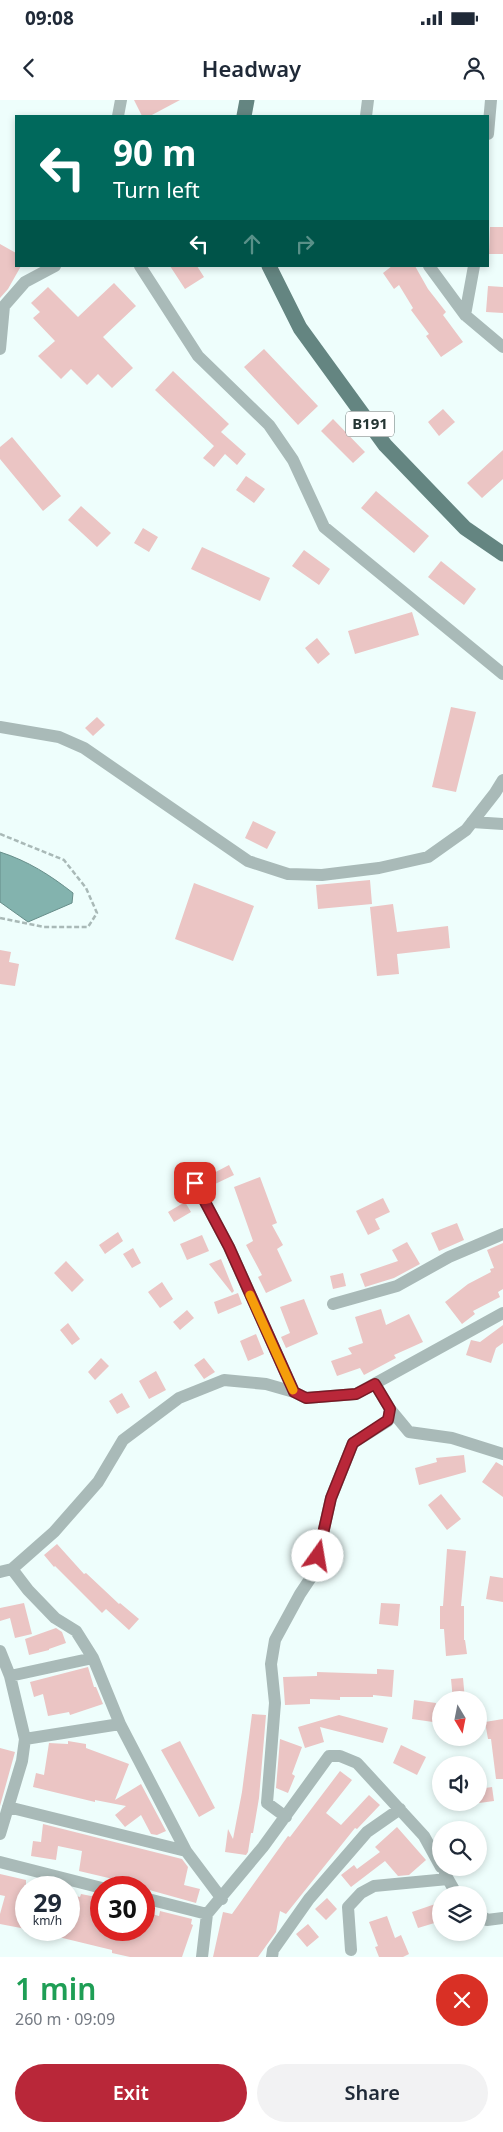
<!DOCTYPE html>
<html lang="en">
<head>
<meta charset="utf-8">
<style>
  :root { --surface:#fff; --page:#f2f2f3; --text:#1f2937; --muted:#747a83; --accent:#b92739 }
  body { margin:0; font-family:"Noto Sans",sans-serif; background:var(--page); color:var(--text); height:100vh; display:flex; flex-direction:column; font-size:19px; white-space:nowrap }
  * { box-sizing:border-box; margin:0 }
  p { font-size:16px; color:var(--muted) }
  .icon { flex:none; width:28px; height:28px; fill:none; stroke:currentColor; stroke-width:2; stroke-linecap:round; stroke-linejoin:round }
  .map { position:relative; height:1857px; overflow:hidden }
  .drawer { display:flex; flex-direction:column; background:var(--surface); flex:1 }
  .drawer>* { flex:none }
  .hud { position:absolute; left:15px; top:15px; width:474px; height:152px; border-radius:0px; box-shadow:0 2px 8px #0003; background:#00695c; color:#fff; overflow:hidden }
  .needle { width:32px; rotate:170deg }
  .buttons { position:absolute; left:432px; top:1591px; display:grid; gap:10px }
  .buttons a { display:grid; place-items:center; width:55px; height:55px; border-radius:50%; background:var(--surface); box-shadow:0 2px 8px #0003; font-size:25px }
  .speed { position:absolute; left:15px; top:1776px; display:flex; gap:10px; font-size:25px; font-weight:700; text-align:center }
  .speed>* { display:grid; place-content:center; width:65px; height:65px; border-radius:50%; background:var(--surface); box-shadow:0 2px 8px #0003; line-height:1 }
  .speed small { font-size:12px; font-weight:400 }
  .speed .limit { border:8px solid #d22; background:#fff; color:#111 }
  .pin { position:absolute; display:grid; place-items:center; width:42px; height:42px; color:#fff; margin:-21px; border-radius:10px; box-shadow:0 2px 8px #0006 }
  .me { position:absolute; width:55px; margin:-28px; rotate:13deg; stroke-linejoin:round; filter:drop-shadow(0 0 4px #0008) }
  .turn { display:flex; align-items:center; gap:18px; height:105px; padding:0 15px; font-size:22px }
  .turn .icon { width:65px; height:65px; stroke-width:2.5 }
  .turn b { display:block; font-size:35px; line-height:42px }
  .lanes { display:flex; align-items:center; height:48px; padding:0 15px; background:#0003; justify-content:center; gap:25px; direction:ltr }
  .lanes .off { opacity:.35 }
  .round { display:grid; place-items:center; flex:none; width:52px; height:52px; border-radius:26px; background:var(--page) }
  .headline { display:flex; align-items:center; justify-content:space-between; height:85px; padding:0 15px }
  h1 { font-size:30px; font-weight:600; line-height:38px; color:#1e9e55 }
  .primary-button { display:flex; gap:10px; margin-top:auto; padding:10px 15px }
  .primary-button a { flex:1; height:58px; border-radius:30px; background:var(--accent); color:#fff; font-size:20px; font-weight:600; line-height:58px; text-align:center }
  .primary-button a+a { background:var(--page); color:var(--text) }
  .status { display:flex; justify-content:space-between; align-items:center; height:35px; padding:0 25px; background:var(--surface); direction:ltr }
  .status svg { height:14px; fill:currentColor }
  header { display:flex; justify-content:space-between; align-items:center; height:65px; padding:0 15px; background:var(--surface); font-size:22px; font-weight:600 }
  .map>svg:first-child { display:block }
  .water { fill:#83b3ae; stroke:#668d89 }
  .building { fill:#ebc5c4 }
  .lines { fill:none; stroke-linecap:round; stroke-linejoin:round }
  .path { stroke:#a9b9b7; stroke-width:2.5; stroke-dasharray:5 2.5; stroke-linecap:butt }
  .minor { stroke:#a9bab8; stroke-width:12 }
  .major { stroke:#648581; stroke-width:15 }
  .route-casing { stroke:#781925; stroke-width:12 }
  .route { stroke:#b92739; stroke-width:9 }
  .slow { stroke:#f59e0b; stroke-width:9 }
  .labels { text-anchor:middle; stroke-width:5; stroke-linejoin:round; paint-order:stroke }
  .shield { fill:#fff; stroke:#667270; stroke-width:1 }
  .shield-label { font-size:15px; font-weight:bold; fill:#243533 }
</style>
</head>
<body>
<div class="status"><b>09:08</b><svg viewBox="0 0 49 12"><path d="M0 12V9h3v3zM5 12V6h3v6zM10 12V3h3v9zM15 12V0h3v12zM26 1h20v11H26zM47 4h2v5h-2z"/></svg></div>
<header><svg class="icon" aria-label="back" viewBox="0 0 24 24"><path d="M15 5l-7 7 7 7"/></svg>Headway<svg class="icon" aria-label="person" viewBox="0 0 24 24"><circle cx="12" cy="8" r="4"/><path d="M4 21q1-7 8-7t8 7"/></svg></header>
<div class="map">
<svg width="503" height="1857" viewBox="0 0 503 1857">
  <rect width="100%" height="100%" fill="#eefefc"/>
  <path class="water" d="M0,752C28,761 50,775 73,793L72,803L28,822L0,802Z"/>
  <path class="building" d="M134,0H180L150,16H142Z
    M490,127H503V154H489Z
    M0,144L16,153V166H21L8,189L0,198Z
    M170,166H197L204,177L185,189Z
    M392,166H415L428,189L446,212L443,215L463,242L441,257L426,236L429,234L411,210L413,208L399,185L394,189L383,173Z
    M114,183L136,206L103,237L133,268L112,288L98,274L87,285L71,269L61,279L38,256L55,241L33,218L40,212L31,203L48,187L78,217Z
    M488,186L503,187V213L486,212Z
    M264,249L318,306L298,325L244,267Z
    M173,271L229,324L221,332L246,354L237,365L225,354L214,367L203,358L214,346L155,290Z
    M443,309L455,322L439,336L428,322Z
    M333,319L365,352L353,363L321,331Z
    M12,337L61,396L43,411L0,359V347Z
    M503,350V379L482,398L467,383Z
    M246,376L265,389L254,403L236,390Z
    M376,391L429,436L414,453L361,408Z
    M81,406L111,433L97,447L68,420Z
    M143,428L158,437L149,452L134,443Z
    M202,447L270,478L260,501L191,469Z
    M304,450L330,469L319,485L292,466Z
    M441,461L476,489L464,505L428,477Z
    M412,512L419,535L355,554L348,531Z
    M317,538L330,554L318,564L305,548Z
    M451,607L476,612L456,692L432,687Z
    M97,617L105,625L93,636L85,628Z
    M253,721L276,732L267,749L245,738Z
    M370,780L372,804L318,809L316,785Z
    M194,783L254,806L233,861L175,839Z
    M393,804L397,832L448,826L450,848L397,854L399,874L377,876L370,807Z
    M0,850L11,852L9,862L19,864L15,886L0,884Z
    M229,1065L234,1075L215,1084L210,1075Z
    M260,1077L277,1123L272,1125L283,1145L277,1149L292,1181L266,1193L258,1177L262,1175L246,1145L253,1141L234,1087Z
    M383,1098L390,1112L375,1119L380,1129L368,1135L356,1111Z
    M185,1102L191,1112L174,1122L168,1112Z
    M457,1123L464,1140L439,1151L431,1133Z
    M118,1132L123,1141L105,1154L99,1145Z
    M202,1135L209,1151L187,1160L180,1144Z
    M407,1142L420,1164L394,1178L365,1187L360,1174L398,1161L392,1150Z
    M503,1143V1189L498,1192L500,1197L473,1211L475,1214L462,1224L445,1202L468,1184L491,1172L490,1169L494,1168L487,1150Z
    M133,1148L141,1163L132,1168L123,1154Z
    M221,1159L234,1191L232,1193L209,1164Z
    M66,1161L84,1180L72,1192L54,1173Z
    M343,1173L346,1186L333,1189L330,1176Z
    M162,1182L173,1199L160,1208L148,1192Z
    M238,1193L242,1204L218,1214L214,1202Z
    M304,1199L318,1234L286,1248L281,1237L290,1233L280,1207Z
    M381,1209L386,1225L409,1214L423,1242L394,1255L396,1258L364,1275L360,1268L337,1276L331,1261L352,1254L348,1248L363,1243L355,1217Z
    M187,1210L194,1218L180,1230L173,1222Z
    M68,1223L80,1239L72,1245L60,1230Z
    M503,1225V1243L496,1248L491,1263L466,1255L471,1240L480,1242Z
    M256,1234L264,1254L248,1261L240,1241Z
    M101,1258L109,1266L95,1280L88,1272Z
    M204,1258L215,1272L204,1279L194,1265Z
    M156,1271L166,1290L149,1299L139,1281Z
    M122,1293L130,1307L117,1314L109,1301Z
    M464,1355L466,1372L419,1385L415,1368L437,1362L436,1358Z
    M496,1362L503,1366V1397L482,1382Z
    M441,1394L461,1419L447,1430L428,1405Z
    M57,1444L84,1474L86,1473L119,1504L120,1503L139,1519L129,1530L106,1509L102,1513L55,1466L54,1467L44,1455Z
    M447,1449L466,1451L461,1506H464V1540H465L467,1554L446,1556L444,1529H440V1506H443Z
    M490,1476L503,1478V1502L486,1499Z
    M24,1503L32,1534L15,1538L10,1518L0,1521V1508Z
    M381,1503L400,1504L398,1526L379,1524Z
    M56,1528L62,1532L66,1543L49,1549V1550L29,1555L25,1539Z
    M88,1567L94,1587H96L103,1604L70,1615L69,1612L48,1616L43,1594L34,1597L30,1582Z
    M377,1569L394,1570L392,1597L373,1595V1597H340V1600L310,1599V1604L285,1605L283,1577L317,1576V1572L377,1574Z
    M463,1578L465,1600H453L451,1579Z
    M414,1600L436,1603L433,1622L412,1619Z
    M252,1614L266,1615L259,1698L253,1733H251L248,1752L246,1755L225,1752L228,1729L233,1739L242,1692Z
    M339,1615L388,1628L383,1643L320,1627L324,1642L305,1648L298,1627Z
    M503,1619V1679H496L491,1639H488L485,1622Z
    M280,1639L302,1647L292,1674L295,1676L288,1693L276,1688Z
    M68,1641L86,1644V1648L129,1664L115,1700L141,1684L166,1731L157,1735L151,1734L141,1715L125,1727L115,1715L126,1706L95,1700V1702L33,1687L36,1673L44,1675L49,1643L68,1644Z
    M180,1641L215,1708L199,1717L161,1650Z
    M401,1645L426,1657L417,1675L393,1663Z
    M0,1648L15,1652L0,1706Z
    M340,1671L352,1680L326,1713L341,1725L369,1695L380,1705L357,1729L355,1728L286,1814L280,1811L276,1832L258,1857H213L223,1812L232,1814L288,1736L290,1737Z
    M492,1687L494,1701L479,1703V1689Z
    M43,1724L182,1759L188,1767L184,1785L200,1789L196,1803L135,1786L136,1783L113,1777V1779L79,1771L82,1751L58,1746L56,1760L31,1756L33,1741L41,1742Z
    M397,1727L426,1760L409,1775L398,1776L385,1761L351,1787L341,1775L354,1765L357,1769L380,1752L375,1747Z
    M0,1774L26,1780V1829L0,1824V1814L5,1796L0,1795Z
    M69,1794L80,1797L81,1794L101,1798V1830H144V1812L159,1816L160,1811L192,1819L191,1824L193,1825L182,1857H130L112,1853V1850L42,1833V1830H69Z
    M327,1798L337,1809L326,1820L315,1809Z
    M441,1802V1821L418,1828L412,1812Z
    M387,1816L395,1838L401,1835L409,1854L403,1857H379L375,1847L378,1846L369,1822Z
    M308,1824L319,1837L307,1847L296,1834Z"/>
  <g class="lines">
    <path class="path" d="M0,734L64,760L86,788L97,813L88,827H44L0,818"/>
    <path class="minor" d="M118,16L121,0
      M366,16L368,0
      M488,34L491,0
      M140,166L198,256L269,325L293,360L324,427L503,574
      M429,166L465,215L503,247
      M465,215L474,166
      M0,249L4,206L25,182L55,166
      M0,627L59,637L84,648L248,761L288,774L322,775L379,768L428,757L466,730L495,693L503,680
      M472,722L503,724
      M195,1083L229,1147L294,1292
      M333,1204L397,1186L449,1157L503,1134
      M390,1309L409,1332L452,1338L503,1354
      M12,1469L28,1490L55,1518L76,1531L93,1558L120,1624L186,1751L222,1799
      M0,1472L12,1469L54,1432L98,1382L123,1340L179,1298L224,1280L266,1284L294,1292L306,1298L356,1294L503,1213
      M0,1551L10,1576L25,1639L22,1661L0,1734
      M10,1576L93,1558
      M25,1639L120,1624
      M8,1707L186,1751
      M286,1717L267,1703L275,1603L271,1564L275,1540L300,1494L314,1473L331,1398L353,1343L388,1321L390,1309L375,1284
      M0,1762L102,1788
      M445,1774L457,1795
      M144,1798L207,1814
      M479,1814L487,1820L503,1818
      M351,1850L348,1807L361,1793L374,1786L448,1779
      M202,1857L207,1814L263,1747L329,1656H340L357,1663L424,1736L441,1767
      M272,1857L273,1850L309,1799L367,1732L400,1709"/>
    <path class="major" d="M244,16L247,0
      M269,166L300,228L385,345L465,428L503,454"/>
  </g>
  <g class="lines">
    <g class="route-casing">
      <path id="route" d="M195,1083L229,1147L294,1292L306,1298L356,1294L375,1284L390,1309L388,1320L353,1343L331,1398L318,1456"/>
    </g>
    <use href="#route" class="route"/>
    <path class="slow" d="M250,1195L293,1290"/>
  </g>
  <g class="labels">
    <rect class="shield" x="346" y="311.5" width="48" height="25" rx="4"/>
    <g class="shield-label">
      <text x="370" y="329">B191</text>
    </g>
  </g>
</svg>
<div class="buttons">
<a><svg class="needle" viewBox="-14 -14 28 28"><path d="M0-13l5 13h-10z" fill="#e53935"/><path d="M0 13l5-13h-10z" fill="#747a83"/></svg></a>
<a><svg class="icon" aria-label="sound" viewBox="0 0 24 24"><path d="M4 9h4l5-4v14l-5-4H4zM17 9q2 3 0 6"/></svg></a>
<a><svg class="icon" aria-label="search" viewBox="0 0 24 24"><circle cx="10" cy="10" r="6"/><path d="M15 15l6 6"/></svg></a>
<a><svg class="icon" aria-label="layers" viewBox="0 0 24 24"><path d="M12 4l9 5-9 5-9-5zM3 14l9 5 9-5"/></svg></a>
</div>
<div class="speed"><div>29<small>km/h</small></div><div class="limit">30</div></div>
<div class="pin" style="left:195px;top:1083px;background:#d93025"><svg class="icon" aria-label="arrive" viewBox="0 0 24 24"><path d="M6 21V4h12l-3 4 3 4H6"/></svg></div>
<svg class="me" style="left:318px;top:1456px" viewBox="-20 -20 40 40"><circle r="19" fill="#fff"/><path d="M0-13L10 11 0 6-10 11z" fill="#b92739"/></svg>
<div class="hud">
<div class="turn"><svg class="icon" aria-label="left" viewBox="0 0 24 24"><path d="M17 20v-9H6M10 6l-5 5 5 5"/></svg><div><b>90 m</b>Turn left</div></div>
<div class="lanes"><svg class="icon" aria-label="left" viewBox="0 0 24 24"><path d="M17 20v-9H6M10 6l-5 5 5 5"/></svg><svg class="icon off" aria-label="ahead" viewBox="0 0 24 24"><path d="M12 20V5M6 11l6-6 6 6"/></svg><svg class="icon off" aria-label="right" viewBox="0 0 24 24"><path d="M7 20v-9h11M14 6l5 5-5 5"/></svg></div>
</div>
</div>
<section class="drawer">
<div class="headline"><div><h1>1 min</h1><p>260 m · 09:09</p></div><a class="round" style="background:#d93025;color:#fff"><svg class="icon" aria-label="close" viewBox="0 0 24 24"><path d="M6 6l12 12M18 6L6 18"/></svg></a></div>
<div class="primary-button"><a>Exit</a><a>Share</a></div>
</section>
</body>
</html>
